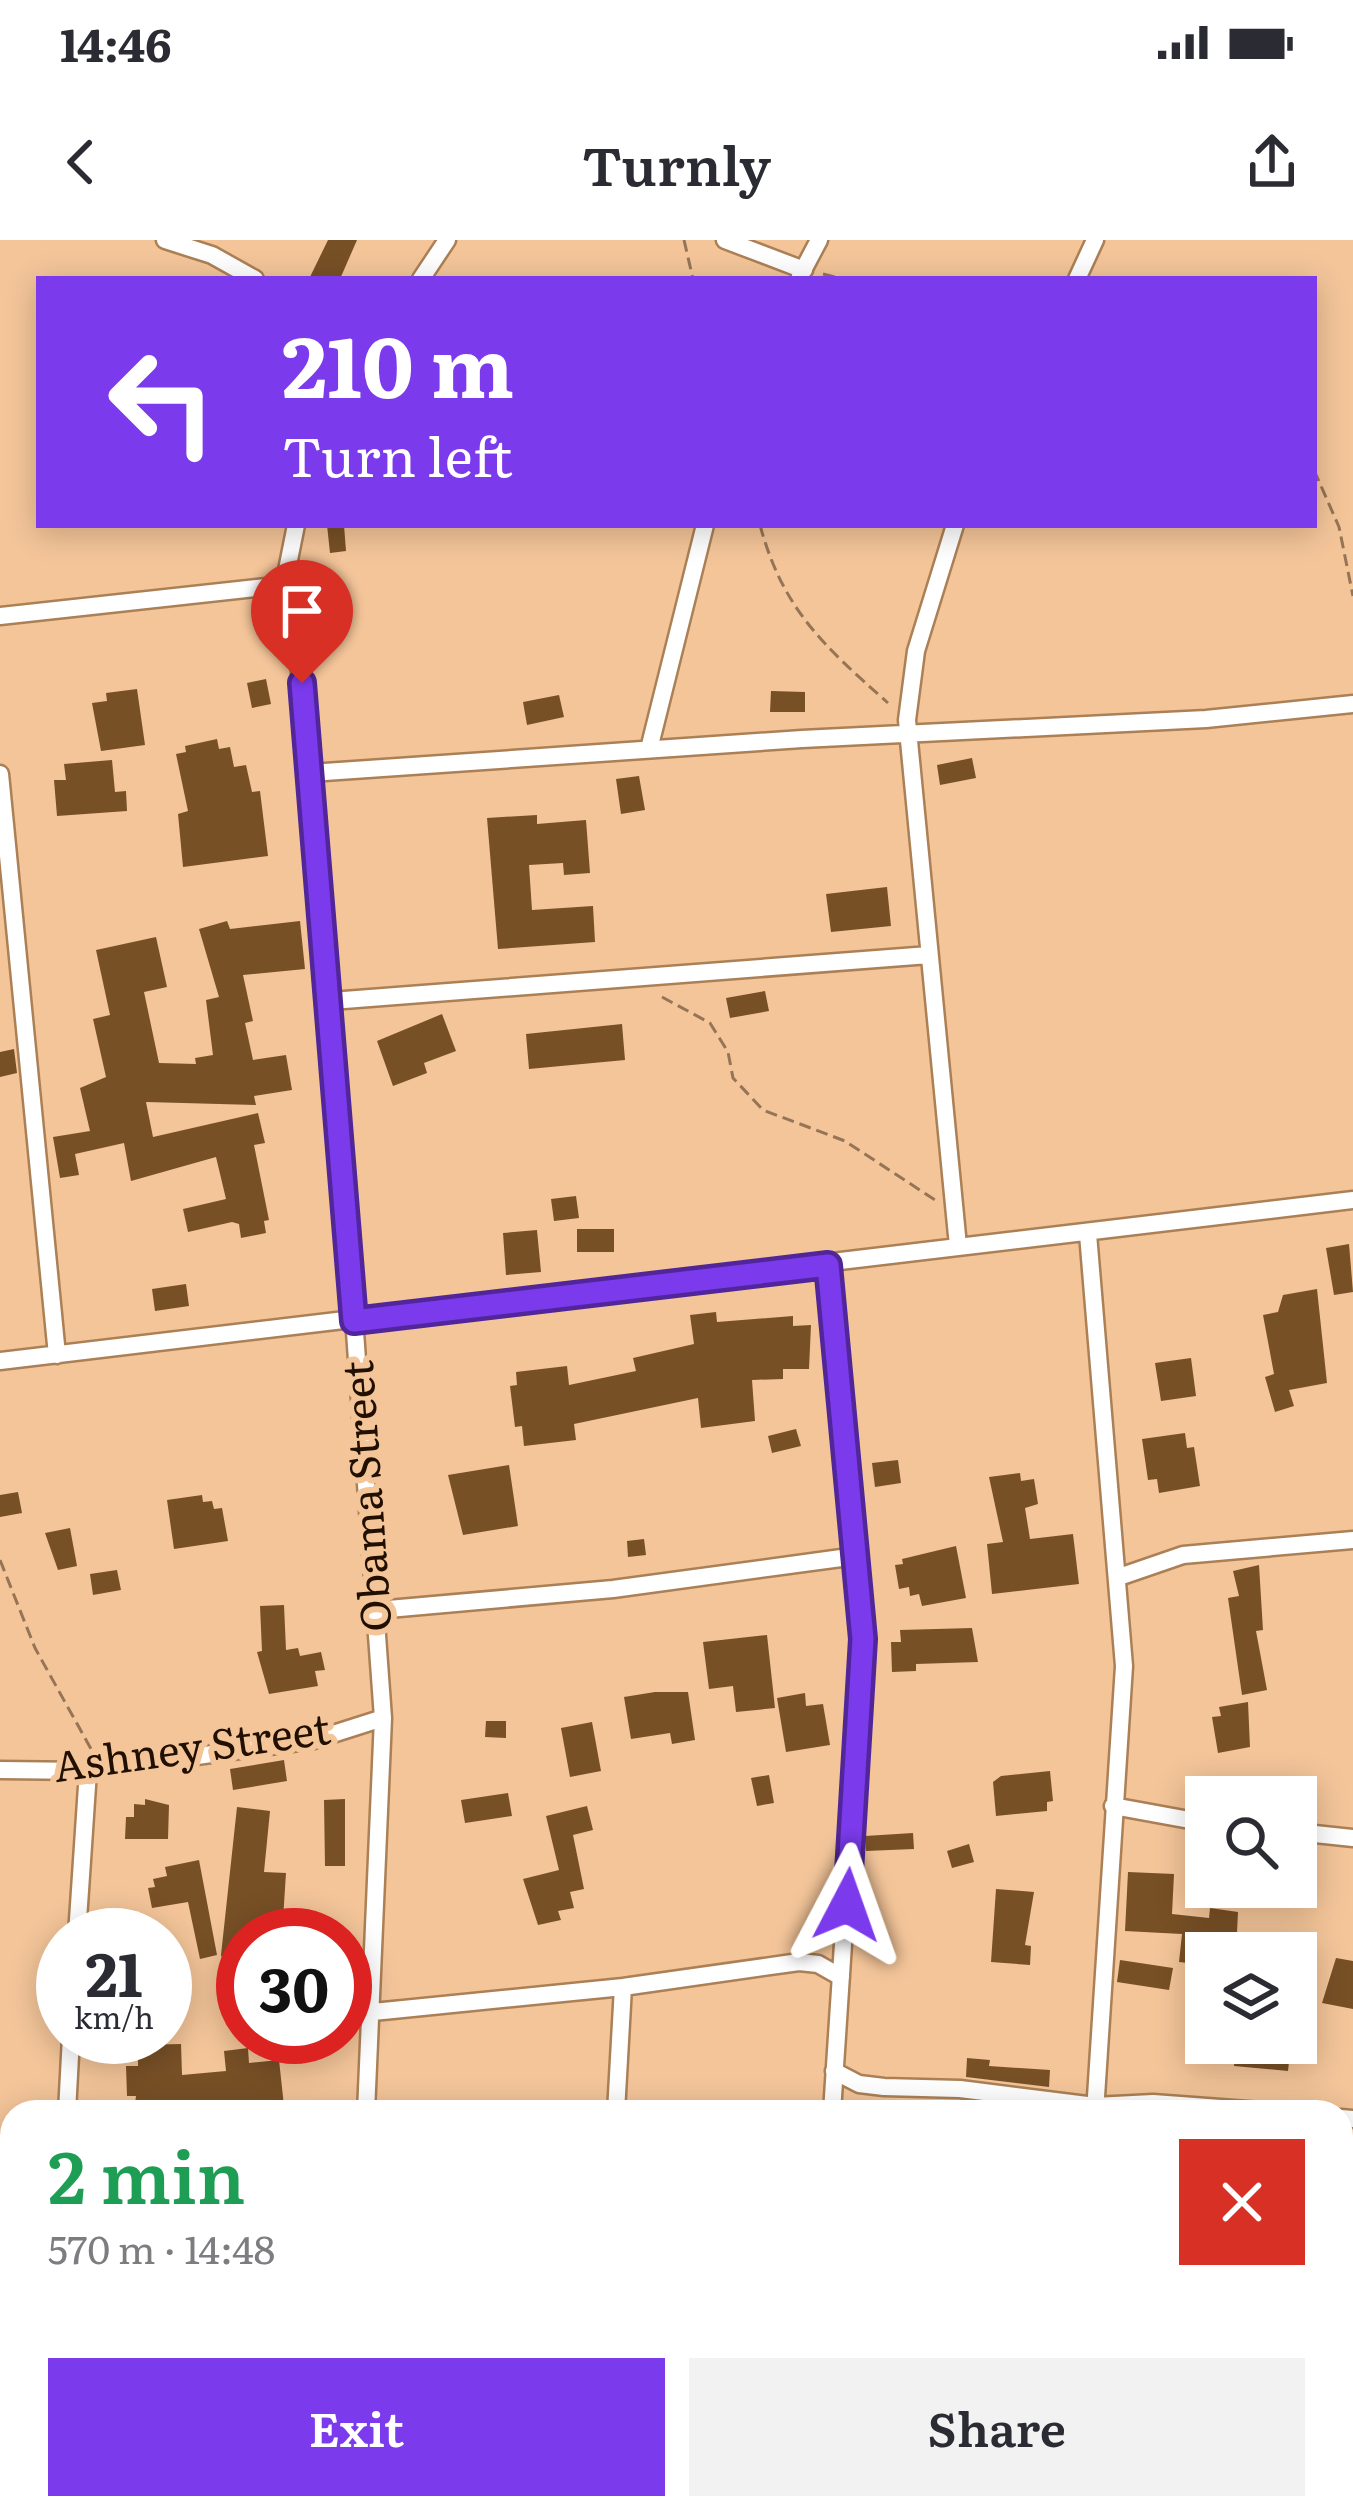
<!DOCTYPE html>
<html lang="en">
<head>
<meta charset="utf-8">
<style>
  :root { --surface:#fff; --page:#f2f2f3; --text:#2b2b33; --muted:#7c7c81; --accent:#7c3aed }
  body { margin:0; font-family:Literata,serif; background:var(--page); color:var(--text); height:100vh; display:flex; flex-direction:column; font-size:45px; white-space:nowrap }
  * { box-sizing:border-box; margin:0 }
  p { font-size:39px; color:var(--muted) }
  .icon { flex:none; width:66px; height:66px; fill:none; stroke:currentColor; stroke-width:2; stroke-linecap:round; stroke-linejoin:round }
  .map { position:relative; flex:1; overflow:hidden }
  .drawer { position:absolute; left:0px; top:1860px; width:1353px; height:420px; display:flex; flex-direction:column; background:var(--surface); border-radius:36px 36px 0 0; box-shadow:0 6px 30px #0003 }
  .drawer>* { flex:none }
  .banner { position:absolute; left:36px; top:36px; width:1281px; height:252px; border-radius:0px; box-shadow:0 6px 30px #0003; background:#7c3aed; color:#fff; overflow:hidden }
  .buttons { position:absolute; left:1185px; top:1536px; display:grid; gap:24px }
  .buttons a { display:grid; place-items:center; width:132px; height:132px; border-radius:0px; background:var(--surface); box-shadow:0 6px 30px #0003; font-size:60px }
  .speed { position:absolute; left:36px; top:1668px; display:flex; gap:24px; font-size:60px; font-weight:700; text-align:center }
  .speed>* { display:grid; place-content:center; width:156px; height:156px; border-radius:50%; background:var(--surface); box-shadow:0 6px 30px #0003; line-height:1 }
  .speed small { font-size:30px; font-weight:400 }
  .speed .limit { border:18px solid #d22; background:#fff; color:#111 }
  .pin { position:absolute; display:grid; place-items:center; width:102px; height:102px; color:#fff; margin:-123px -51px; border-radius:50% 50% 50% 0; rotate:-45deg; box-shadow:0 0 12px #0007 }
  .pin .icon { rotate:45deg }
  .me { position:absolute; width:132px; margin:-66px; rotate:4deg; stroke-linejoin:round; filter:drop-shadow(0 0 9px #0008) }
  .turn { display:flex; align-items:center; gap:42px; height:252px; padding:0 48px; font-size:54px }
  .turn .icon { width:156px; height:156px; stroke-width:2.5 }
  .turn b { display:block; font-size:84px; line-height:102px }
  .round { display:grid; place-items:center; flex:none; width:126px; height:126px; border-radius:0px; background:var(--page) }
  .headline { display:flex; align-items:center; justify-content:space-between; height:204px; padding:0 48px }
  h1 { font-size:72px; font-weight:600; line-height:90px; color:#1e9e55 }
  .primary-button { display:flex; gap:24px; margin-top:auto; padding:24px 48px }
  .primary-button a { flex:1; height:138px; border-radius:0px; background:var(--accent); color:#fff; font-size:48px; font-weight:600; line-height:138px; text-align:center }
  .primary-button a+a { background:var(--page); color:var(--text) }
  .status { display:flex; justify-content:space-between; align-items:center; height:84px; padding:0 60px; background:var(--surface); direction:ltr }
  .status svg { height:33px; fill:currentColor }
  header { display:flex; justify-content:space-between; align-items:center; height:156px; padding:0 48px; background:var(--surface); font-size:54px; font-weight:600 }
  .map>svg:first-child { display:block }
  .building { fill:#785026 }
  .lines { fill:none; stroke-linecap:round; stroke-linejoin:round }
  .street-casing { stroke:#ab8056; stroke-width:21 }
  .path { stroke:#967456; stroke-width:3; stroke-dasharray:12 6; stroke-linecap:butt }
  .street { stroke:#fff; stroke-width:16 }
  .route-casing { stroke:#51269a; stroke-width:30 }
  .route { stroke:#7c3aed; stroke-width:21 }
  .labels { text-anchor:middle; stroke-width:12; stroke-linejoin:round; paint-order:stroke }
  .street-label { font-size:42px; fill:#211002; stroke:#f4c599 }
</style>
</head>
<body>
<div class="status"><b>14:46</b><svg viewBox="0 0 49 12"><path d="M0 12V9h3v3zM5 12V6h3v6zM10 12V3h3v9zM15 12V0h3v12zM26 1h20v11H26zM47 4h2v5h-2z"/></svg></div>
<header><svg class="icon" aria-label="back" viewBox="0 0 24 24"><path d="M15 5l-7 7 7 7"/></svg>Turnly<svg class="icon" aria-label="share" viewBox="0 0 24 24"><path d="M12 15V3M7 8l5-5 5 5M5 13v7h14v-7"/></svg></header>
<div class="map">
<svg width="1353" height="2280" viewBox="0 0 1353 2280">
  <rect width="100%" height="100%" fill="#f4c599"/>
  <path class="building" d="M328,0H357L340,39H309Z
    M327,285H344L346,311L330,313Z
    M266,439L271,464L252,468L247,443Z
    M137,449L145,505L101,511L92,463L107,461L106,453Z
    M771,451L805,452V472H770Z
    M559,455L564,477L527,485L523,462Z
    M217,499L219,509L230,507L234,527L246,525L252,552L260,551L268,616L183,627L178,574L188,571L176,514L186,512L185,506Z
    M972,518L976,538L940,545L937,525Z
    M112,520L115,552L126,551L127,571L57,576L54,540H66L64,524Z
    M639,536L645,570L621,574L616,539Z
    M537,575V584L586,580L590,633L564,635L563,623L529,625L532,670L593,666L595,702L498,709L487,578Z
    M887,647L891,686L831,692L826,654Z
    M227,681L230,689L300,681L305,729L243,735L253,781L245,783L253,820L286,815L292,850L254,856L256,865L146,862L153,897L258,873L265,903L254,905L269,980L264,981L266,993L241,998L239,984L232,982L188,992L183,969L226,959L216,917L131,941L124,903L75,914L79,935L60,938L53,897L90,891L80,848L106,837L93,779L110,775L96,710L156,697L167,747L144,752L159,823L196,824L195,818L213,815L206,760L219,757L199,689Z
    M765,751L769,771L730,778L726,758Z
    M442,774L456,811L424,823L427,833L393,846L377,801Z
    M622,784L625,820L529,829L526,794Z
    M14,809L17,833L0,837V812Z
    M576,956L579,978L554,981L551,959Z
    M577,989H614V1012H577Z
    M537,990L541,1032L506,1035L503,993Z
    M1349,1004L1353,1052L1334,1055L1326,1008Z
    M186,1044L189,1066L155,1071L152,1049Z
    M1317,1049L1327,1143L1289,1150L1294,1166L1275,1172L1265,1137L1274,1134L1263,1075L1278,1072L1283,1055Z
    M716,1072L717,1082L793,1076V1086L811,1085L809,1129H783V1139L752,1140L755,1181L701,1188L698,1158L574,1184L576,1200L524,1206L522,1186L515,1187L510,1146L517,1145L516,1132L567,1126L569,1145L636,1131L633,1118L694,1104L690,1075Z
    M1191,1118L1196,1156L1161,1161L1155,1123Z
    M796,1189L801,1206L772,1213L768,1196Z
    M1185,1193L1187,1208L1194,1207L1200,1246L1159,1253L1157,1239L1148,1240L1142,1199Z
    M898,1220L901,1243L875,1247L872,1223Z
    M509,1225L518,1286L463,1295L448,1235Z
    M1020,1233L1021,1241L1034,1239L1038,1264L1025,1268L1030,1299L1073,1294L1079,1344L992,1354L987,1304L1003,1302L989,1237Z
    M18,1252L22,1273L0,1277V1255Z
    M202,1255L203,1262L212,1261L214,1269L222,1268L228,1301L174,1309L167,1260Z
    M70,1288L77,1326L58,1330L45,1293Z
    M644,1299L646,1315L628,1317L627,1301Z
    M956,1306L966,1358L922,1366L919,1354L910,1356L909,1347L899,1349L895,1325L903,1324L902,1319Z
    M1259,1325L1263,1390L1256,1391L1267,1450L1242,1455L1228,1358L1239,1356L1233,1331Z
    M117,1330L121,1350L93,1355L90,1334Z
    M284,1365L286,1410L298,1408L300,1416L321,1412L325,1430L315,1431L318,1446L269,1454L257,1412L262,1411L260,1366Z
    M972,1388L978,1422L916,1424V1431L892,1432L891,1402H901L900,1390Z
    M767,1395L775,1468L736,1472L733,1446L709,1449L703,1402Z
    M655,1452H688L695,1500L672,1504L670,1493L631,1499L624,1457Z
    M805,1453L806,1466L823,1464L830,1505L786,1512L777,1458Z
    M1248,1462L1250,1507L1218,1513L1212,1477L1221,1476L1219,1467Z
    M486,1481H506V1498L485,1497Z
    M592,1482L601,1531L570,1537L561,1488Z
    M284,1520L287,1541L233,1550L230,1529Z
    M1050,1531L1053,1561L1047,1562V1571L996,1576L993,1542L1001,1536Z
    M769,1535L774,1563L757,1566L751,1538Z
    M508,1553L512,1576L465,1583L461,1560Z
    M145,1559L169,1565L168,1599H125L126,1577H134V1564L145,1565Z
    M345,1559V1626H325L324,1560Z
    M587,1566L593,1590L573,1595L584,1649L570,1652L574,1668L558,1671L561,1680L538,1685L523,1639L559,1630L546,1576Z
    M237,1567L270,1571L264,1632L286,1633L282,1695H243V1726L226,1729L221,1715Z
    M913,1593L914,1609L866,1611L865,1596Z
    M969,1604L974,1622L952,1628L947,1611Z
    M199,1620L217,1715L200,1719L188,1662L152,1668L148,1648L155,1647L153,1639L167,1636L165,1627Z
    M1128,1632L1174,1634L1172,1674L1209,1678L1210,1668L1238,1672L1236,1713H1206V1725L1179,1722L1182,1694L1125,1691Z
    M996,1649L1034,1652L1025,1705L1031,1706L1030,1725L991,1722Z
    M1336,1718L1353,1721V1769L1322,1763Z
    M1120,1720L1173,1728L1169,1750L1117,1742Z
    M1236,1803H1291L1288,1831L1234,1826Z
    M181,1804L182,1835L226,1831L224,1811L248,1808L249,1823L279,1820L284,1866L260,1868L259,1862L205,1867L204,1872H134L136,1856H127L126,1826H138V1805Z
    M967,1818L990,1820L989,1826L1050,1830L1049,1847L966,1837Z"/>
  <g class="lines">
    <g class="street-casing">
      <path id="street" d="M165,0L212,15L255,39
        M725,0L804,30
        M800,36L819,0
        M421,39L447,0
        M1077,39L1095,0
        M296,285L284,345L302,443L331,761L383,1478L366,1872
        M955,285L916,411L907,480L958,1006
        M0,376L284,345
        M649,509L705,285
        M310,533L802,499L1206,479L1353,464
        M0,534L57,1115
        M331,761L929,715
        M1088,994L1124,1426L1095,1872
        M828,1025L863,1399L832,1872
        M0,1121L1353,960
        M1119,1337L1183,1315L1353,1300
        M377,1370L613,1349L856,1316
        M0,1530L88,1531L314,1500L383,1478
        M1113,1566L1206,1583
        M1296,1592L1353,1598
        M77,1695L88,1531
        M373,1772L623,1747L799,1722L818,1724L841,1737
        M834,1831L859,1844L884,1847L960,1849L1095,1866L1153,1863L1275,1872
        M67,1872L71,1797
        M616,1872L623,1747
        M1341,1878L1353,1879
        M0,1991H12
        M0,2268L129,2280
        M323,2280L324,2268
        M793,2280L795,2268
        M1059,2280L1060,2268"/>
    </g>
    <path class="path" d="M684,0L693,39
      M823,34L843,39
      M1314,230L1339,287L1353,356
      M760,285C783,370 824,406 888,463
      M662,757L710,783L728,812L733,838L763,870L845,901L935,960
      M0,1320L35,1408L91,1509"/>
    <use href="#street" class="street"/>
  </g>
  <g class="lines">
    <g class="route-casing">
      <path id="route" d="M302,443L354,1081L828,1025L863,1399L847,1665"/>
    </g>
    <use href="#route" class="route"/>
  </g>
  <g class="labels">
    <g class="street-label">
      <text transform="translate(367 1256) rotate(-94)" y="15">Obama Street</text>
      <text transform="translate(192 1508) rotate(-8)" y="15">Ashney Street</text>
    </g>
  </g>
</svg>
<div class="buttons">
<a><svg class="icon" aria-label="search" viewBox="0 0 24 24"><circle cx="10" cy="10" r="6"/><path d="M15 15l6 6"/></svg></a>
<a><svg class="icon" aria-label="layers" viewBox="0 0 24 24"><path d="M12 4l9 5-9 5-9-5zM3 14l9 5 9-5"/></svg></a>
</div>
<div class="speed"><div>21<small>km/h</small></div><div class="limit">30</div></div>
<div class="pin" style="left:302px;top:443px;background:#d93025"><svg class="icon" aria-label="arrive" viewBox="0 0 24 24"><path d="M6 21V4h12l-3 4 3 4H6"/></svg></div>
<svg class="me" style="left:847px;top:1665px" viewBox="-20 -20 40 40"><path d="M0-17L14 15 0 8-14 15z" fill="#7c3aed" stroke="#fff" stroke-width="4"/></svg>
<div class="banner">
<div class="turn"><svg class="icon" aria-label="left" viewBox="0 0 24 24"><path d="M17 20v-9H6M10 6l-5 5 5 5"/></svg><div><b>210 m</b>Turn left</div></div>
</div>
<section class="drawer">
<div class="headline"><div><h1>2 min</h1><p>570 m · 14:48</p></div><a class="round" style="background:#d93025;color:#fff"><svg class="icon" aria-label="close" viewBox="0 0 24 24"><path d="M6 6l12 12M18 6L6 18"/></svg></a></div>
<div class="primary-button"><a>Exit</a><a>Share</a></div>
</section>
</div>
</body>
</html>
